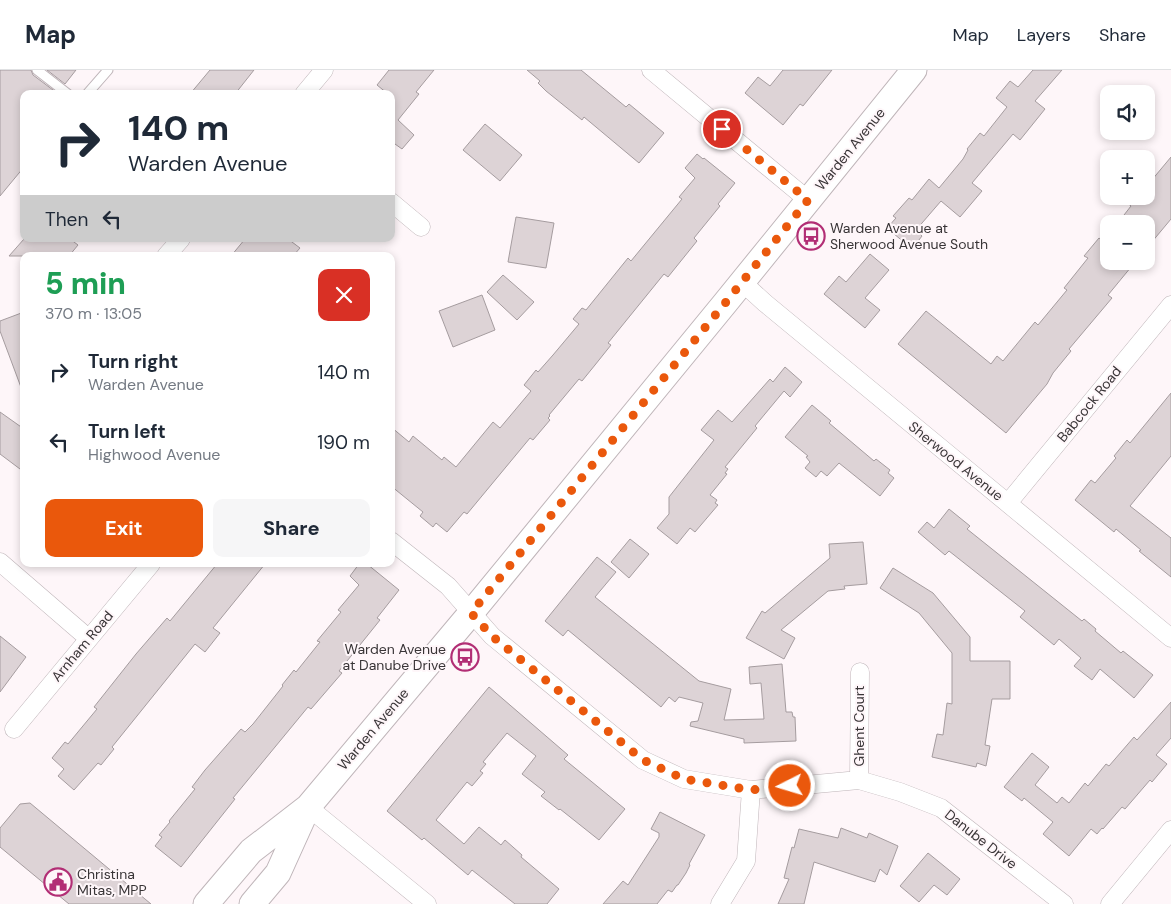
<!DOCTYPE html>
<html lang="en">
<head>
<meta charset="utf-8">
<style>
  :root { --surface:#fff; --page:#f6f6f7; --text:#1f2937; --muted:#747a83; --line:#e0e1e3; --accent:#ea580c }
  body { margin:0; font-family:"DM Sans",sans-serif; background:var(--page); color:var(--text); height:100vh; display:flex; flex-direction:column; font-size:19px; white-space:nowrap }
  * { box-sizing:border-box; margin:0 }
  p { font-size:16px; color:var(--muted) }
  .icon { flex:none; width:28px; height:28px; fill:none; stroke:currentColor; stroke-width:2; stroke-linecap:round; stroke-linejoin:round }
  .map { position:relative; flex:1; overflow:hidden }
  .drawer { position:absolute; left:20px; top:182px; width:375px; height:315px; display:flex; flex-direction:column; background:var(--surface); border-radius:10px; box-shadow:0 2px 8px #0003 }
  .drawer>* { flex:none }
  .banner { position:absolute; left:20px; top:20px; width:375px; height:152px; border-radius:10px; box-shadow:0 2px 8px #0003; background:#fff; color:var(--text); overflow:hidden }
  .tools { position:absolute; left:1100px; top:15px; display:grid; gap:10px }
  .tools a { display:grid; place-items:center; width:55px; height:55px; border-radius:10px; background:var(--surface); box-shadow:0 2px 8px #0003; font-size:25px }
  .pin { position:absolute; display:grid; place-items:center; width:42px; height:42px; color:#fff; margin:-21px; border:2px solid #fff; border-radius:50%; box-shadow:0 1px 5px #0007 }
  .me { position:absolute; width:55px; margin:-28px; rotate:265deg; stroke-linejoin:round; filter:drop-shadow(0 0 4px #0008) }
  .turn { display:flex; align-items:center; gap:18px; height:105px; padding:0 25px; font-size:22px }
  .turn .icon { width:65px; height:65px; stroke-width:2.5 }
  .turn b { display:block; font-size:35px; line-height:42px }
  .then { display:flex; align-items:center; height:48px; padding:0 25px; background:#0003; gap:10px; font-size:19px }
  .round { display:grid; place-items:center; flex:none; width:52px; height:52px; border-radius:10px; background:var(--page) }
  .head { display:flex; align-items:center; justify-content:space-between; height:85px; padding:0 25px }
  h1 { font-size:30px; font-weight:800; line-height:38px; color:#1e9e55 }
  .action { display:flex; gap:10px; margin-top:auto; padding:10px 25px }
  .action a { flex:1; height:58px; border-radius:10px; background:var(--accent); color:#fff; font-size:20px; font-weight:800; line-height:58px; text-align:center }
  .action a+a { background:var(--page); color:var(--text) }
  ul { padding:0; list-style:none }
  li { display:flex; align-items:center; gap:15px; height:70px; padding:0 25px }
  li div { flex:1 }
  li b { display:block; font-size:19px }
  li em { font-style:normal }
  header { display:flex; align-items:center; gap:30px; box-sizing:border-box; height:70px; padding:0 25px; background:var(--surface); border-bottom:1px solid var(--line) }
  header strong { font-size:24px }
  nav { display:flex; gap:28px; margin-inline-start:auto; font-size:18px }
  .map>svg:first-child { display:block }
  .building { fill:#ddd3d6; stroke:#a59c9f }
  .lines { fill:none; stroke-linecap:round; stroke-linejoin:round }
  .service-casing { stroke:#bfb5b9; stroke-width:11 }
  .minor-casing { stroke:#bfb5b9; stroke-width:19 }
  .secondary-casing { stroke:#bfb5b9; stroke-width:27 }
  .service { stroke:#fff; stroke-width:9 }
  .minor { stroke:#fff; stroke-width:18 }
  .secondary { stroke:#fff; stroke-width:25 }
  .route { stroke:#ea580c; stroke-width:9; stroke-dasharray:0 16.2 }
  .labels { text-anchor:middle; stroke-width:4; stroke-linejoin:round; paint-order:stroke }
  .street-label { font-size:14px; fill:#393537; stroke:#fef6f9 }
  .poi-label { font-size:14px; fill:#393537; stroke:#fef6f9; text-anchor:start }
</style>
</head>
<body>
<header>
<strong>Map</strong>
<nav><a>Map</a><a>Layers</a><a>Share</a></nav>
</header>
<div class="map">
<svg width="1171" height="834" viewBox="0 0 1171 834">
  <rect width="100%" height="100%" fill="#fef6f9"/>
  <path class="building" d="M0,0H31L33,5L57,23L24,24V97L0,126Z
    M47,0H76L65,14Z
    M210,0H254L235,24H190Z
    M389,0H434L416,22L419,24L398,50L414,65L402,79L395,74L391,78V24H388L377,15Z
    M527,0H581L626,37L629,34L664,63L639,93L584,47L582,50L546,21L538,13L540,11Z
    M783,0H832L803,36L800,34L783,55L745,23L758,7L770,16Z
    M1033,0H1062L1035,31L1045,39L1020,70L1013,64L972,113L982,121L960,147L941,131L916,160L922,166L912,179L887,158L896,148L893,146L909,128L912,130L929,109L939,118L963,89L968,80L967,79L980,63L984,66L1007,37L996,28L1010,11L1018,17Z
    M485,54L522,85L500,111L463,80Z
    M697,84L703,89L704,88L735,113L718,134L720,136L694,168L697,171L668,207L664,204L608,273L611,275L595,295L582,311L579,309L549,345L550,346L548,348L550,350L533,370L530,368L467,444L464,442L447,462L436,453L433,457L420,446L423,442L391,416V357L409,372L413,366L442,390L444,387L456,397L493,352L500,358L531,321L524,315L536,300L538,302L553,285L579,254L573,249L582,238L586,240L628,188L631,191L682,129L679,127L695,108L685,98Z
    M1171,87V149L1146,179V154H1117L1131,136L1119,126H1146V117Z
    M516,147L554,153L546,198L508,192Z
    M1099,168L1109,176V191H1136L1108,225L1112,228L1069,279L1071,281L1053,303L1047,314L1006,363L898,274L926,241L991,294L997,286L1003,291L1035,252L1038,255L1067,220L1064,218L1088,188L1084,186Z
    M24,169H70L78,175L69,186H9Z
    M245,169H288L300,178L293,186H231Z
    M870,184L889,200L865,228L880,240L865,258L824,224L839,206L846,212Z
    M503,205L534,232L517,250L487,222Z
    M482,225L495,260L453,277L439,241Z
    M24,242V320H22L0,261V251Z
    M785,297L802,312L790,327L784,321L755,356L757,358L725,397L728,399L725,403L727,404L710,425L717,430L715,433L718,435L695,462L690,458L677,474L657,458L669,444V427L714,370L701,360L718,340L732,352L770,309L773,312Z
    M1171,323V386L1130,436L1171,468V507L1139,481L1141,480L1116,459L1114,462L1075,430L1091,410L1095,413L1116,388L1114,386L1127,370L1130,373Z
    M812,335L831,351L829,353L874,391L876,389L890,400L888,403L894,408L880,426L839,393L827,406L821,401L816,407L805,398L810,392L806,387L808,386L785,367Z
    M0,342L24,359V402L0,384Z
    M949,439L970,456L967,459L1082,551L1084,549L1096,559L1095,561L1121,583L1123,581L1153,605L1134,628L1100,599L1092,610L1074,596L1081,588L1059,569L1054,575L1020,547L1025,541L949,481L945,485L918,462L927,452L934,458Z
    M630,469L649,484L629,508L611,492Z
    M863,472L867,514L844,516L845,519L828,521L781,560L795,568L784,589L746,568L762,541L765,543L830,488L829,474Z
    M597,487L616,502L595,527L699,611L731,619L724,650L764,649L761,613L750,614L749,597L782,594L786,642H792L793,647H795L796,671L744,673V669L690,656L691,652L698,651L703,633L679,627L675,632L669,627L661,637L568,560L563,566L545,551Z
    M217,494H265L213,558L220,563L205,582L195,574L112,677L114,679L101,695L98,693L74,720L58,706L64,699L52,688L65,672L68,674L97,639L94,637L136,584L167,548L170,551Z
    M359,494H367L399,520L377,548L380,550L339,601L342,603L311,639L308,637L233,728L235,729L181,797L155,776L162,767L159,765L170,752L169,751L195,719L192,717L205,700L241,659L245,662L253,654L283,616L282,615L294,600L296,602L320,572L317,571L341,542L338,540L359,515L350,506Z
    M893,498L933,523L970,567V591H1010V629H992L985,675L990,676L986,696L977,693L976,697L932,687L937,664L943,665L947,633L952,634V583L919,543L880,518Z
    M0,566L26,587L0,622Z
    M489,617L568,685L564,689L625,739L599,770L560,739L559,740L541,726L545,722L522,704L536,686L507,663L483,692L486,694L480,701L483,703L472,716L467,712L436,750L464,774L479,757L501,775L505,770L522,785L521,787L559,819L547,834H515L472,800L468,805L424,768L422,770L387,741Z
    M1171,632V668L1156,685L1167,694L1152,712L1150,710L1125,739L1122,737L1103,759L1102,758L1097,764L1091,759L1069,786L1043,764L1053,752L1024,728L1022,731L1004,717L1032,683L1049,697L1035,715L1057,733L1062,727L1069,733L1085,713L1088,716L1106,694L1109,696L1134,667L1137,670Z
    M30,733L151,834H69L0,777V758L20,734Z
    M660,742L705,765L689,794L690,795L686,803L678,815H677L672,822L668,820L657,834H603L623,811L628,815L659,767V763L651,759Z
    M841,758L867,768L869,763L898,776L887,805L880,799L875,812L814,792L804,834H778L789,809L784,808L792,777L794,778L799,759L838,768Z
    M928,783L960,809L947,825L934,815L919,832L900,816Z"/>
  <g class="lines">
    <g class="service-casing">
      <path id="service" d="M37,0L68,24
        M87,24L108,0"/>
    </g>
    <g class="minor-casing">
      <path id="minor" d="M651,0L808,130
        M304,24L324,0
        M391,132L421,157
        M166,186L181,169
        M742,212L765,233L1171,568
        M1008,433L1171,235
        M391,471L448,516L492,566L643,690L684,709L751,720L859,710L900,722L941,738L1064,834
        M0,492L88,568
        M14,659L151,494
        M859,710L860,602
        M308,737L427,834
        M720,834L746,791L751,720
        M1110,834L1171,760"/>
    </g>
    <g class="secondary-casing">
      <path id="secondary" d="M206,834L251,781L308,737L471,543L726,232L914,0
        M252,834L278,803L306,741"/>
    </g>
    <use href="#service" class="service"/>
    <use href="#minor" class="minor"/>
    <use href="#secondary" class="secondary"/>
  </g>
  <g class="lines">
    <path class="route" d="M722,59L808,130L726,232L471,543L492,566L643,690L684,709L751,720L790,716"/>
  </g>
  <defs>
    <g id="bus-ring" transform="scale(1.4375)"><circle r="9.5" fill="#fef6f9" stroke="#b22e75" stroke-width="1.5"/><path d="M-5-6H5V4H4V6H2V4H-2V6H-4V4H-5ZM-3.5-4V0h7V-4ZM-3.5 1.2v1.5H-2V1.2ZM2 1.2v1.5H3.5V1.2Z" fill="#b22e75"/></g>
    <g id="civic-ring" transform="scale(1.4375)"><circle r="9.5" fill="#fef6f9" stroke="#b22e75" stroke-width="1.5"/><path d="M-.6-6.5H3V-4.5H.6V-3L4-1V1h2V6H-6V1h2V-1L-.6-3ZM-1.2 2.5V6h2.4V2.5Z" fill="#b22e75"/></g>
  </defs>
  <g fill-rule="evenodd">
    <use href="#bus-ring" x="811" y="166"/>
    <use href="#bus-ring" x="465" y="587"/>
    <use href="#civic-ring" x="58" y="812"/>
  </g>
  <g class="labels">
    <g class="street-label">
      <text transform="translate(850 79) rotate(-51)" y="5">Warden Avenue</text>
      <text transform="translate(1089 334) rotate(-51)" y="5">Babcock Road</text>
      <text transform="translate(956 391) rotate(39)" y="5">Sherwood Avenue</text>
      <text transform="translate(82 576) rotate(-50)" y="5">Arnham Road</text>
      <text transform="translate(859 656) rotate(-90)" y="5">Ghent Court</text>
      <text transform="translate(373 659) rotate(-50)" y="5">Warden Avenue</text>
      <text transform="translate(981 769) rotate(38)" y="5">Danube Drive</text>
    </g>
    <g class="poi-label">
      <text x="830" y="163">Warden Avenue at<tspan x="830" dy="16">Sherwood Avenue South</tspan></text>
      <text x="446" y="584" text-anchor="end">Warden Avenue<tspan x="446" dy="16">at Danube Drive</tspan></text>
      <text x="77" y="809">Christina<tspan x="77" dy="16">Mitas, MPP</tspan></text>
    </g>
  </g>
</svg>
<div class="tools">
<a><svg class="icon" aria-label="sound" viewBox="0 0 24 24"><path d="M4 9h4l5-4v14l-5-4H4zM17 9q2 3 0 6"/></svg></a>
<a>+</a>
<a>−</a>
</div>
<div class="pin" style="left:722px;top:59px;background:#d93025"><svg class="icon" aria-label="arrive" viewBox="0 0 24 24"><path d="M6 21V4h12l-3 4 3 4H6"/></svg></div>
<svg class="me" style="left:790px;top:716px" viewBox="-20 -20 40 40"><circle r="17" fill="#ea580c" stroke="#fff" stroke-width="3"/><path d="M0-11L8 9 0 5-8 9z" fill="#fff"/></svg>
<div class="banner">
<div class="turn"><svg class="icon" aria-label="right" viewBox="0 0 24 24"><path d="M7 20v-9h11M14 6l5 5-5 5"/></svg><div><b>140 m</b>Warden Avenue</div></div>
<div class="then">Then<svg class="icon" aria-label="left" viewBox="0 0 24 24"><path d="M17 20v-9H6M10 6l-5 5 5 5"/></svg></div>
</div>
<section class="drawer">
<div class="head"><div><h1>5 min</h1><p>370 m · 13:05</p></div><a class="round" style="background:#d93025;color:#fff"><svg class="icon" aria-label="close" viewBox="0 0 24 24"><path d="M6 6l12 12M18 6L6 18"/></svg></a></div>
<ul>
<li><svg class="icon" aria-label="right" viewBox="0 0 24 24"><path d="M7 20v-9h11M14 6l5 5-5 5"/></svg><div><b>Turn right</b><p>Warden Avenue</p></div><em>140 m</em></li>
<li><svg class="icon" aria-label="left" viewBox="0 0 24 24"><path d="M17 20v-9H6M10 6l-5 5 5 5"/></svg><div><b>Turn left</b><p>Highwood Avenue</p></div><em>190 m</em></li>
</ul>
<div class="action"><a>Exit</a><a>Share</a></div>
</section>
</div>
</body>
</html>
